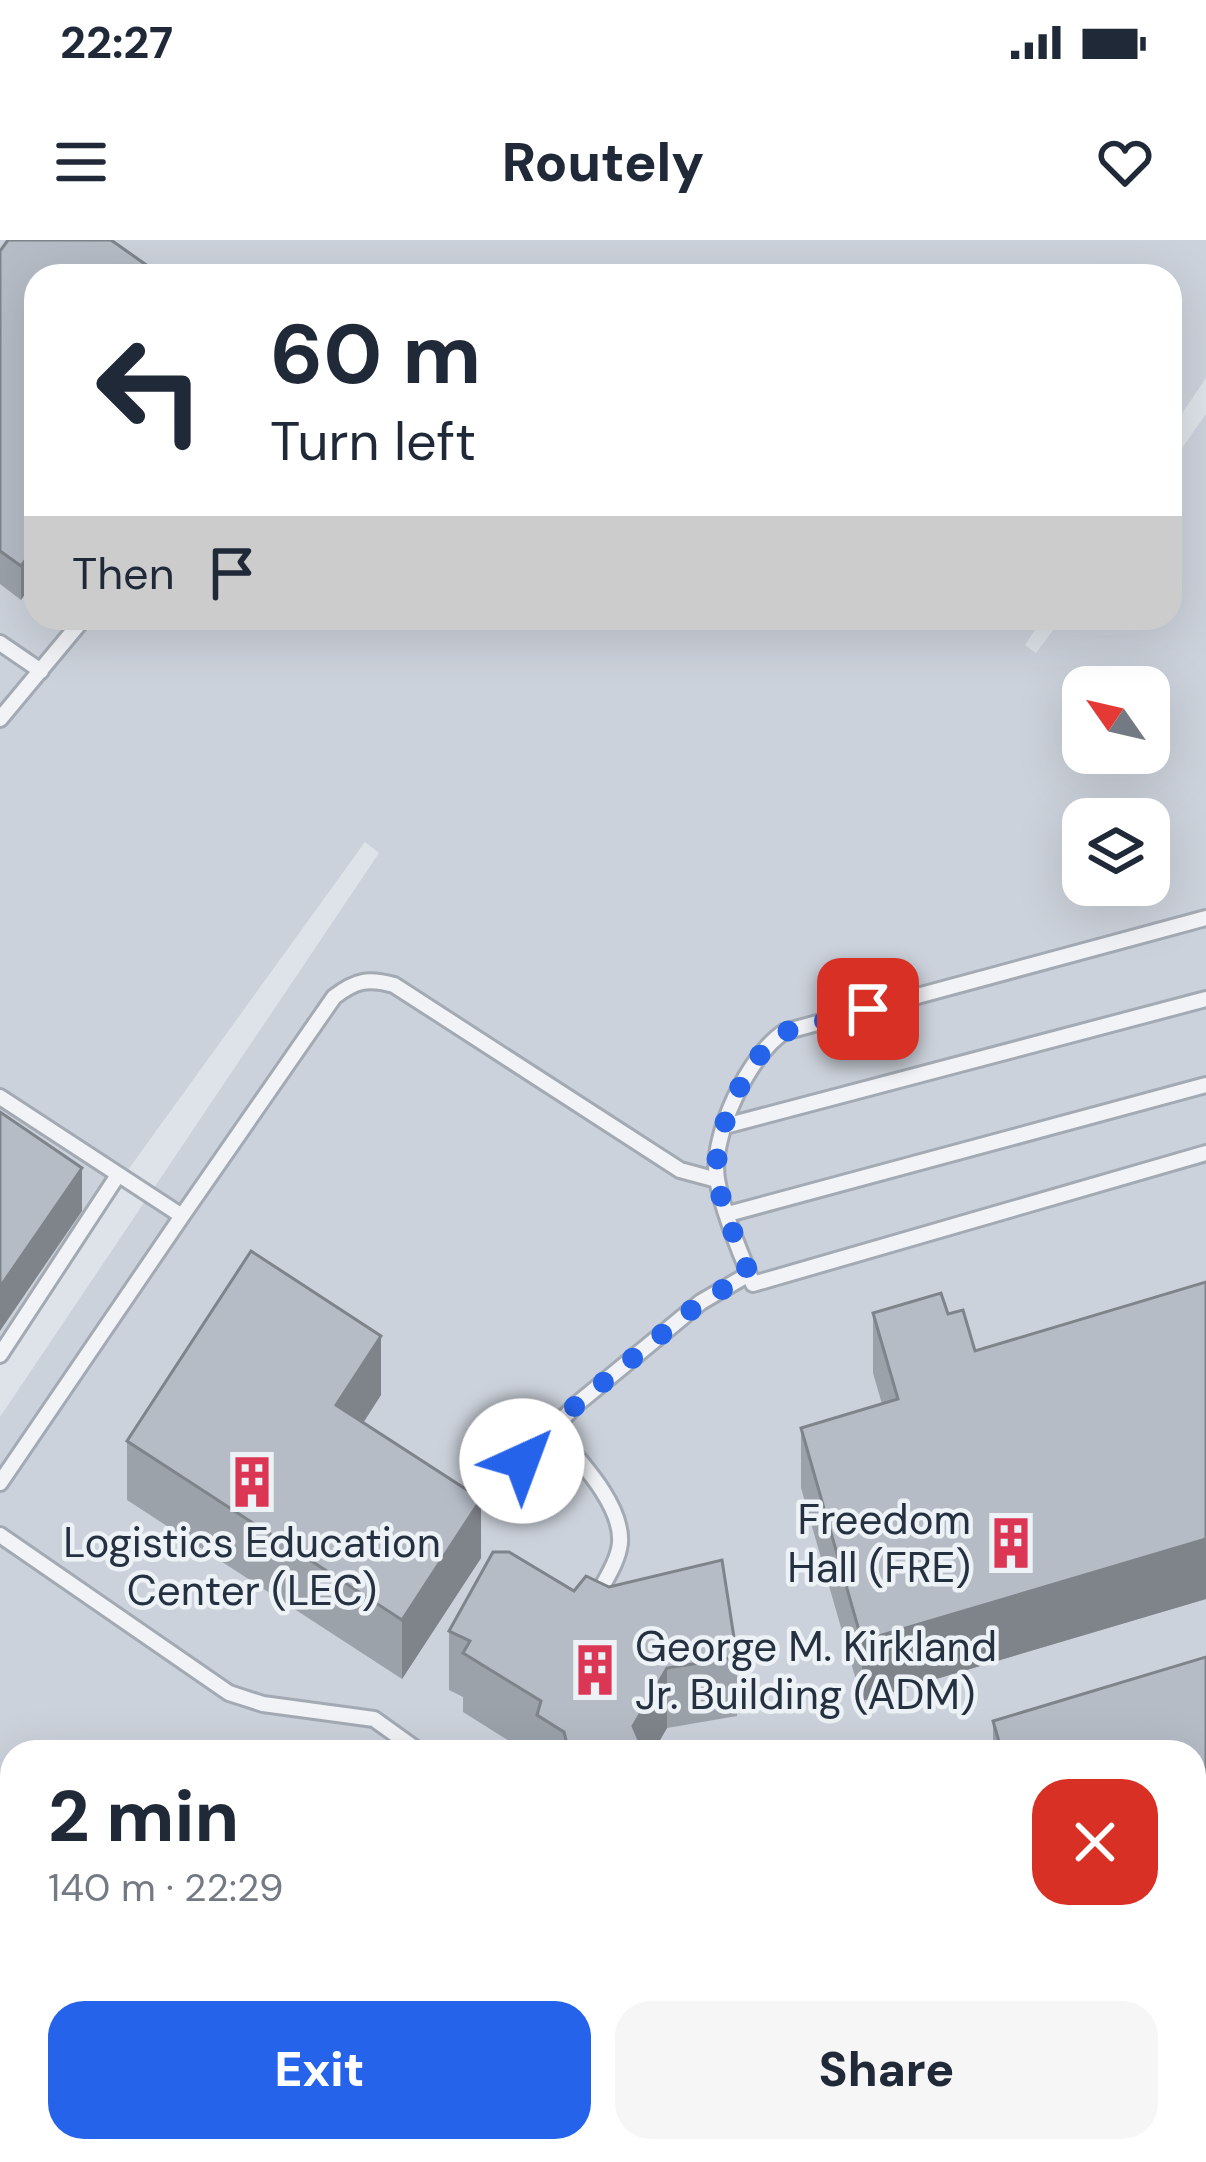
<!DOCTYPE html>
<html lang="en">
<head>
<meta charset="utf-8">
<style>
  :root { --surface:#fff; --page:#f6f6f7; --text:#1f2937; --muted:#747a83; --accent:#2563eb }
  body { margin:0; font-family:"DM Sans",sans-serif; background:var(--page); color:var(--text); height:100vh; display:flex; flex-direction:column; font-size:45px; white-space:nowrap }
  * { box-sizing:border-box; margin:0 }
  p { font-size:39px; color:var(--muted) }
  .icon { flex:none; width:66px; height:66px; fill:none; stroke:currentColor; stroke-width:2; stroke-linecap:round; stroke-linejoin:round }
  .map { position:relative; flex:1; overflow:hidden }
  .drawer { position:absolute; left:0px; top:1500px; width:1206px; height:423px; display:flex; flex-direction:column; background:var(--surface); border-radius:36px 36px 0 0; box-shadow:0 12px 48px #0002 }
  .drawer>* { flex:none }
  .hud { position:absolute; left:24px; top:24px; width:1158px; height:366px; border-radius:36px; box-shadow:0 12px 48px #0002; background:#fff; color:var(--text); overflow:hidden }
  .needle { width:78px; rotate:304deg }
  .fabs { position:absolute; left:1062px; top:426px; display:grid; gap:24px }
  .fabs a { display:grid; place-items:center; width:108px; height:108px; border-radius:24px; background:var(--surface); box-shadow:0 12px 48px #0002; font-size:60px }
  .pin { position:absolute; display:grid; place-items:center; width:102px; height:102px; color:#fff; margin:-51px; border-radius:24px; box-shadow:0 6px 18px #0006 }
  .me { position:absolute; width:132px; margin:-66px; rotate:43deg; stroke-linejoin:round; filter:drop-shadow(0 0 9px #0008) }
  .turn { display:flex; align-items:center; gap:42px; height:252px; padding:0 48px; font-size:54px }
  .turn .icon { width:156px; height:156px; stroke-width:2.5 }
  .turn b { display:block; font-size:84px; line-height:102px }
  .then { display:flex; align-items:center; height:114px; padding:0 48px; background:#0003; gap:24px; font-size:45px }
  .round { display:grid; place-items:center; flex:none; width:126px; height:126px; border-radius:36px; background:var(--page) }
  .summary { display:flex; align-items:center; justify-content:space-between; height:204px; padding:0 48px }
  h1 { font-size:72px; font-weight:800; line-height:90px }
  .cta { display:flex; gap:24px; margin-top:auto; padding:24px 48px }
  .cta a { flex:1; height:138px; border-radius:36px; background:var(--accent); color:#fff; font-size:48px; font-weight:800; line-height:138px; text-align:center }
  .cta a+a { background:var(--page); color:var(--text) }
  .status { display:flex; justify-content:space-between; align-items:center; height:84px; padding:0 60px; background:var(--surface); direction:ltr }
  .status svg { height:33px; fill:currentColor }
  header { display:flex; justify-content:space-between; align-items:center; height:156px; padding:0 48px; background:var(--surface); font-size:54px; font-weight:800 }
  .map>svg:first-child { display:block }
  .built { fill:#ccd2db; fill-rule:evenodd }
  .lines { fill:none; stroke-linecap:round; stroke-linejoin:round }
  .service-casing { stroke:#a3aab3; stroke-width:20 }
  .primary-casing { stroke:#9ca7b6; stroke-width:48 }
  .service { stroke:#f1f3f7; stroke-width:14 }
  .primary { stroke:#fff; stroke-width:42 }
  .wall { fill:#9ca2aa }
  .shaded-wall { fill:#7f848b }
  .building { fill:#b5bcc6; stroke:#7f848b; stroke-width:3 }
  .route { stroke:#2563eb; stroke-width:21; stroke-dasharray:0 37.8 }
  .labels { text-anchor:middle; stroke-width:9; stroke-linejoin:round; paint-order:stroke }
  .poi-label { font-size:42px; fill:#253141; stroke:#edf2f6; text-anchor:end }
</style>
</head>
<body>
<div class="status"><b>22:27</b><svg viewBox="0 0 49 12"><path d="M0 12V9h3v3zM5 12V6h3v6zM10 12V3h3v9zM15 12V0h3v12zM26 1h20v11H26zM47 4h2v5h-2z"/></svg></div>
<header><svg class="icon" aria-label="menu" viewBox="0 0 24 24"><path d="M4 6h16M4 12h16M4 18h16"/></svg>Routely<svg class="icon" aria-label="heart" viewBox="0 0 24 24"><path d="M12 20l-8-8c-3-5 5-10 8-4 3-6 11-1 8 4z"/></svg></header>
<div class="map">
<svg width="1206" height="1922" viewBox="0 0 1206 1922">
  <rect width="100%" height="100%" fill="#dee3e9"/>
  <path class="built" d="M0,0H1206V138L1170,191V36H36V378H1043L1025,405L1036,413L1062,378H1170V225L1206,174V1922H403L387,1911H1194V1512H12V1647L0,1639V1177L379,613L365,602L0,1107ZM1083,447H1149V513H1083ZM1083,579H1149V645H1083Z
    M0,1749L12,1758V1911H224L240,1922H0Z"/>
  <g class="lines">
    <g class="service-casing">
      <path id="service" d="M0,403L41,431
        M0,479L84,378
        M1206,678L784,792C749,815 710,896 717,939C722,970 741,1014 753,1044L1206,913
        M0,857L182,976L0,1243
        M725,886L1206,759
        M728,974L1206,845
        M182,976L334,757C356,740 368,738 394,745L680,930L717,940
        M0,1115L118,935
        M552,1188C575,1216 623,1263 620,1303C618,1322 605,1340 597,1356
        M522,1221L577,1164L701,1062L749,1034
        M0,1295L229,1453L263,1464L374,1479L420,1512
        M1194,1742L1206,1739
        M1194,1867L1206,1875
        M983,1911L985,1922"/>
    </g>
    <g class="primary-casing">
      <path id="primary" d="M0,1689L12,1697
        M319,1911L335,1922"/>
    </g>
    <use href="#service" class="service"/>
    <use href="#primary" class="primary"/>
  </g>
  <path class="wall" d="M111,0L21,360L0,344V11Z
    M1206,1042V1359L862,1461L801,1248V1188L882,1164L873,1133V1073L948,1074L975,1111Z
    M381,1155L364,1182L481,1318L402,1439L127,1260V1201Z
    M574,1351L737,1417V1476L667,1488L653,1512H527L463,1472V1457L449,1450V1391Z
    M1206,1417V1647L1194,1650V1512H993V1481Z"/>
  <path class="shaded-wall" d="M36,306V339L21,360V326Z
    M82,928V971L0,1091V1047Z
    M381,1096V1155L336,1224V1165Z
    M481,1259V1318L402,1439V1380Z
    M1206,1299V1359L862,1461V1401Z
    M667,1428V1488L653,1512H633V1486Z
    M1206,1587V1647L1194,1650V1591Z"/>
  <path class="building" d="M8,0H111L162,36H36V306L21,326L0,311V11Z
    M0,872L82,928L0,1047Z
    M251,1011L381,1096L336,1165L481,1259L402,1380L127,1201Z
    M1206,1042V1299L862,1401L801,1188L898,1159L873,1073L941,1053L948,1074L963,1070L975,1111Z
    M493,1312H509L574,1351L586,1336L609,1347L722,1320L737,1417L667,1428L633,1486L644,1512H569L564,1492L537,1475L541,1461L463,1413L470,1401L449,1391Z
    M1206,1417V1587L1194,1591V1512H1002L993,1481Z
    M1037,1911H1112L1127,1922H1029Z"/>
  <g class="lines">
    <path class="route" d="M522,1221L577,1164L701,1062L749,1034C739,1006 719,963 717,934C713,892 748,815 784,792L868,769"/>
  </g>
  <defs>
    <g id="building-bare" transform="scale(4.14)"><path d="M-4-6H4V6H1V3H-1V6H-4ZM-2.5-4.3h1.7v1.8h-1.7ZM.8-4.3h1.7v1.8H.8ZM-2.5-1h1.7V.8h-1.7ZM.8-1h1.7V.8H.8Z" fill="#db3654" stroke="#edf2f6" stroke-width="2.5" paint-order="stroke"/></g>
  </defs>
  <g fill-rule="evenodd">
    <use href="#building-bare" x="252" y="1242"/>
    <use href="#building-bare" x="1011" y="1303"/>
    <use href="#building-bare" x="595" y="1430"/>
  </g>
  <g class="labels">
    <g class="poi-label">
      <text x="971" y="1294">Freedom<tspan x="971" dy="48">Hall (FRE)</tspan></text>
      <text x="252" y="1317" text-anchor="middle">Logistics Education<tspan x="252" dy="48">Center (LEC)</tspan></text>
      <text x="635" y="1421" text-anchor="start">George M. Kirkland<tspan x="635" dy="48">Jr. Building (ADM)</tspan></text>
    </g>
  </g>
</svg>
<div class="fabs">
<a><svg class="needle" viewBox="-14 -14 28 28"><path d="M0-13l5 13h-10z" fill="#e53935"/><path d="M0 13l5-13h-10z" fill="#747a83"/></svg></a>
<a><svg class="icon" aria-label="layers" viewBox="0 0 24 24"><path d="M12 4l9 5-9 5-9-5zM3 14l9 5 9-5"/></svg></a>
</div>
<div class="pin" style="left:868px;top:769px;background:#d93025"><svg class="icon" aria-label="arrive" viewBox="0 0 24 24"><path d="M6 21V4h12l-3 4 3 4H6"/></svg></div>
<svg class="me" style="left:522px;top:1221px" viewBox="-20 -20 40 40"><circle r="19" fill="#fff"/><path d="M0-13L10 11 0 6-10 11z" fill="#2563eb"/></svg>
<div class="hud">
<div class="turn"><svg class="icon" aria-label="left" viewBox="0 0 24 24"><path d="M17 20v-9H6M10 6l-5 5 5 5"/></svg><div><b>60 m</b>Turn left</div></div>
<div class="then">Then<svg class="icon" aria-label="arrive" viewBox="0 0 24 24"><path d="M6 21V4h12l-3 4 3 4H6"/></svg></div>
</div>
<section class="drawer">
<div class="summary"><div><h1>2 min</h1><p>140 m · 22:29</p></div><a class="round" style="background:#d93025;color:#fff"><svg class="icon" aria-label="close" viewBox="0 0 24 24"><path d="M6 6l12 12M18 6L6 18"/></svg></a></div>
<div class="cta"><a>Exit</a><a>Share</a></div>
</section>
</div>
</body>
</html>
